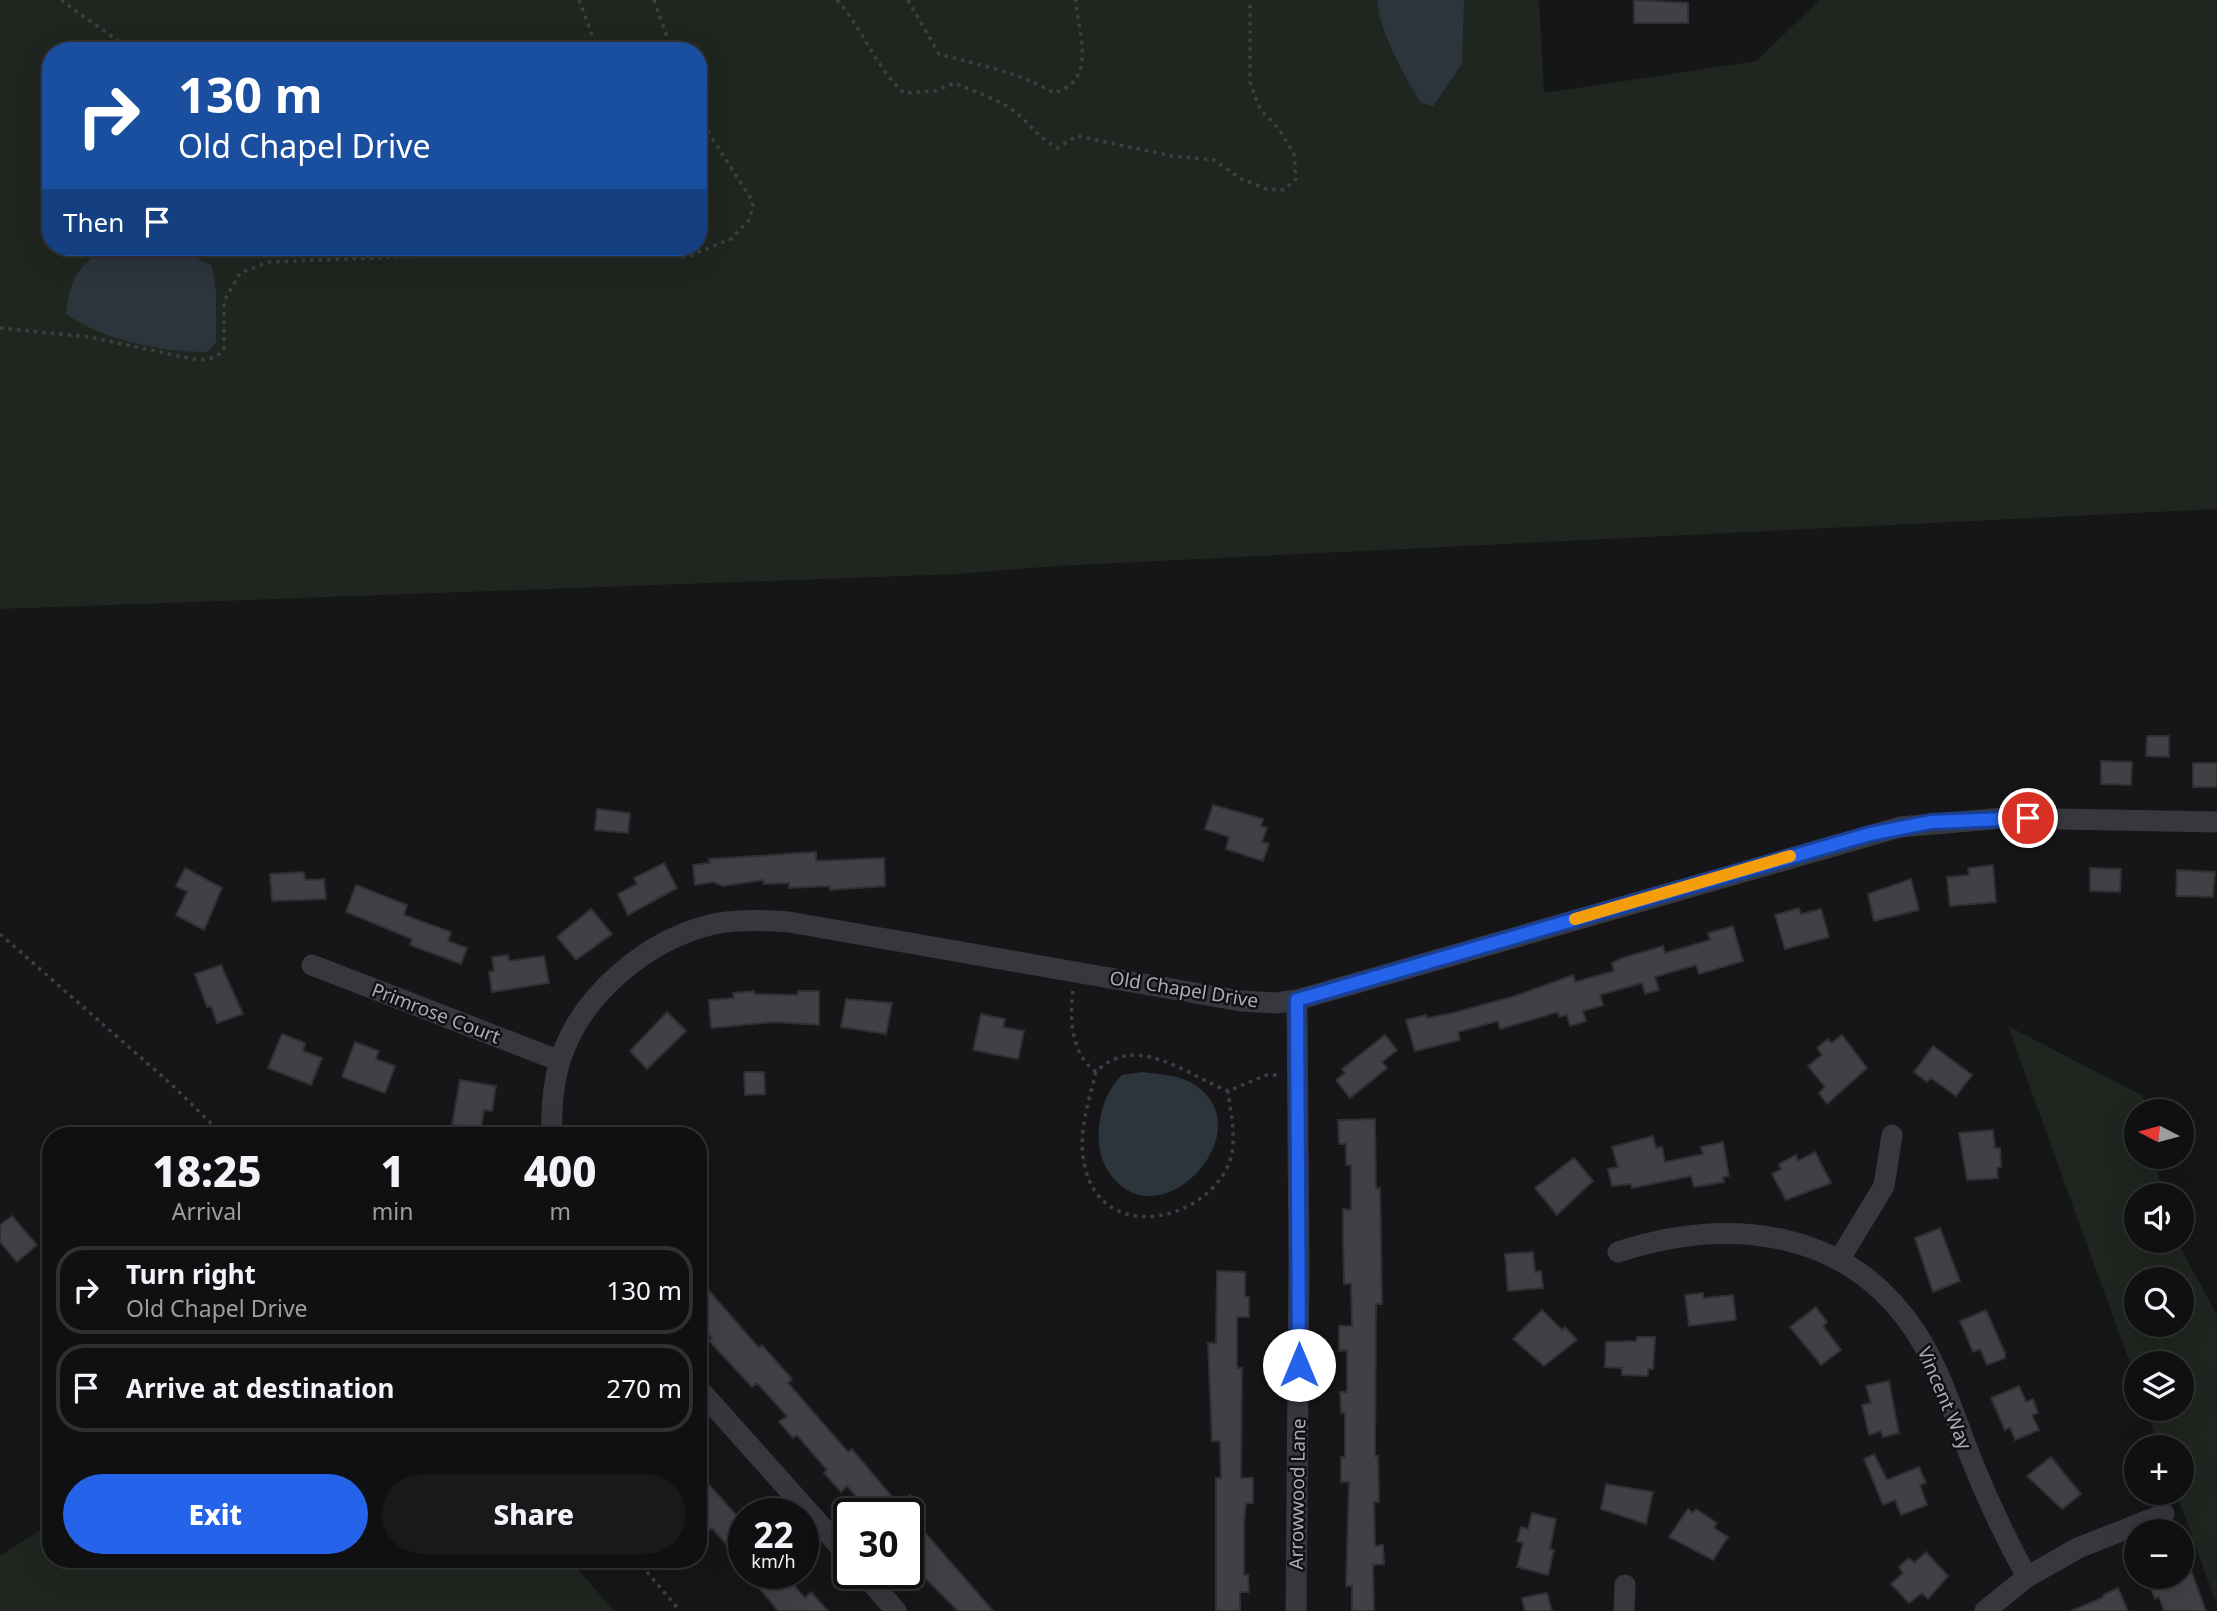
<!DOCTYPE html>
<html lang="en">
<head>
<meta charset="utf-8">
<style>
  :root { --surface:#101012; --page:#19191b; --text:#f1f3f6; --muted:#9c9d9f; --line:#303032; --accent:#2563eb }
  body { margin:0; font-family:"Noto Sans",sans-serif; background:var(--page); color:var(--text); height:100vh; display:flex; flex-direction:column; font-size:26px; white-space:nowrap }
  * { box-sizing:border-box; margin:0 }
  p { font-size:23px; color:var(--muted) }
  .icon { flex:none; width:38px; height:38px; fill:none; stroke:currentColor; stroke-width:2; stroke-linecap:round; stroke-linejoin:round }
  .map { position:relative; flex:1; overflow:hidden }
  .side { position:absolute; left:42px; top:1127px; width:665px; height:441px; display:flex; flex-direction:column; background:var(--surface); border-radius:28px; box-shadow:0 7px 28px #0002,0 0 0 2px var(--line) }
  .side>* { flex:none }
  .banner { position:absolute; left:42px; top:42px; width:665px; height:214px; border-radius:28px; box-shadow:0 7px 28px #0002,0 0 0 2px var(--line); background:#1a4fa0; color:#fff; overflow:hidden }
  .needle { width:46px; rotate:276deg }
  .tools { position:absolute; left:2124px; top:1099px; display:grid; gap:14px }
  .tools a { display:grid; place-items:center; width:70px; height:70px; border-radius:50%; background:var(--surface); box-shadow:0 7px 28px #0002,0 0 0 2px var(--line); font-size:35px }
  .speed { position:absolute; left:728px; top:1498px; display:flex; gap:14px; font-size:35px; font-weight:700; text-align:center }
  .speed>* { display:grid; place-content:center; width:91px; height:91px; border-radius:50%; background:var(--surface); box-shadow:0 7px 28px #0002,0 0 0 2px var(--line); line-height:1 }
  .speed small { font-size:18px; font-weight:400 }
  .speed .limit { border:4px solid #111; border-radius:10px; background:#fff; color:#111 }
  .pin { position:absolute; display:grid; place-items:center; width:60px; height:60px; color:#fff; margin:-30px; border:4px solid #fff; border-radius:50%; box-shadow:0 2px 7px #0007 }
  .me { position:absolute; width:77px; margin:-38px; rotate:0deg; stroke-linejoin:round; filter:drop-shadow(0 0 5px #0008) }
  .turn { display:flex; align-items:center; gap:24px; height:147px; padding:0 21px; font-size:32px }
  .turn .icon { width:91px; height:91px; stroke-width:2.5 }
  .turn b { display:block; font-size:49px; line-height:60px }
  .then { display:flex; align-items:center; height:66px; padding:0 21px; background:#0003; gap:14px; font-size:26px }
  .eta { display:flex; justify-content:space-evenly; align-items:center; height:119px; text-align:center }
  .eta b { font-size:42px; font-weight:800; line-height:49px }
  .action { display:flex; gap:14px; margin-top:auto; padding:14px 21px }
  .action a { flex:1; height:80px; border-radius:42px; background:var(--accent); color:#fff; font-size:28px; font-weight:800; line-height:80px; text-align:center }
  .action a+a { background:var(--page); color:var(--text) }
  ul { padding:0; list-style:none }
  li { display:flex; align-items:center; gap:21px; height:88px; margin:0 14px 10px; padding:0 7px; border:4px solid var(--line); border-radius:28px }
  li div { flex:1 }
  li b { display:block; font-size:26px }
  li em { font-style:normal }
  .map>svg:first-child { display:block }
  .green { fill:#1e261f; fill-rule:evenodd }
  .water { fill:#2c353c }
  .building { fill:#404145; stroke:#303034; stroke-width:2 }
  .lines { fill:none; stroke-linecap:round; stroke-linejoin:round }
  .path { stroke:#3d3f44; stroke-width:3.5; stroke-dasharray:3.5 5; stroke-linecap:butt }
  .minor { stroke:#37383d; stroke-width:21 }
  .route-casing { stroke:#184099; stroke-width:18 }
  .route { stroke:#2563eb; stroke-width:12 }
  .slow { stroke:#f59e0b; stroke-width:12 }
  .labels { text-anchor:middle; stroke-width:5; stroke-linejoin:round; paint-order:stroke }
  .street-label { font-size:19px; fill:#a8adb8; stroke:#111113 }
</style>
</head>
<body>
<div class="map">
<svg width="2217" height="1611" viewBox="0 0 2217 1611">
  <rect width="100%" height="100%" fill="#161618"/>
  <path class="green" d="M0,0H1539L1544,93L1757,61L1819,0H2217V509L1056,566L957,574L0,609ZM51,51H698V247H51Z
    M2008,1026L2143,1096L2146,1111H2137V1157H2155L2162,1195H2137V1241H2177L2217,1315V1605L2176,1493H2182V1447H2160L2146,1409H2182V1363H2137V1383ZM2137,1279H2182V1325H2137Z
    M51,1523V1559H569L614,1611H0V1556Z"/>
  <path class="water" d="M1378,0H1464L1462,64L1433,106L1421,103C1406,79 1377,28 1378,0Z
    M100,252L160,257L189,254L212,266L216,291V343L207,352C161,352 103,340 66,314C70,282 74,271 100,252Z
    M1142,1072C1157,1074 1177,1075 1190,1082C1266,1124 1169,1235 1117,1182C1106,1171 1101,1160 1099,1144C1097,1120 1104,1092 1122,1075Z"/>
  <path class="building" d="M1634,0L1688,3V23H1634Z
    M2147,736H2169V757L2146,756Z
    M2101,761L2132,762L2131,785L2101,784Z
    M2193,763H2217V787H2193Z
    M1213,805L1263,819L1261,826L1267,828L1262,842L1269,844L1263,861L1226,849L1229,837L1205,829Z
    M597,809L630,813L628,833L595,830Z
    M816,852V861L884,858L885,886L830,890V886L789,888V883L764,884L763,880L723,886L713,882L695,885L693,865L710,863L709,859Z
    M664,863L677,888L628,915L618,894L637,884L634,878Z
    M1993,865L1996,902L1950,906L1947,877L1969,875L1968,868Z
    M185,868L222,888L204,930L176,915L187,892L176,886Z
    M2090,868L2121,869L2120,892L2090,891Z
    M2177,870L2215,872L2213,897L2176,896Z
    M304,872L305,880L324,879L326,899L272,901L270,874Z
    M1911,879L1919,910L1874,921L1868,894Z
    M356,885L407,905L404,915L451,932L448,941L467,948L461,964L410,945L412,939L346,912Z
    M1799,908L1801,914L1821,909L1829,937L1785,949L1775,915Z
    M591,909L612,934L576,960L557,937Z
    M1733,926L1743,961L1699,974L1696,965L1655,977L1659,990L1645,994L1642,983L1600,995L1603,1005L1583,1011L1586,1021L1570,1026L1567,1015L1559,1017L1558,1012L1500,1029L1498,1021L1458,1032L1460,1040L1415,1051L1406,1020L1426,1015L1427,1018L1453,1013L1515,996L1573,975L1575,982L1614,971L1612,963L1622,958L1663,946L1665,953L1710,940L1708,933Z
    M508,955L509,961L544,956L549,983L492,992L489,972L494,971L492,957Z
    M221,965L243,1014L217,1023L211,1006L207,1007L195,974Z
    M754,991V994L798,995V991H819V1025L774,1022L711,1028L709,1000L734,998L733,993Z
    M846,999L892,1003L886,1034L841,1027Z
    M667,1012L686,1031L647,1069L630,1051Z
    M981,1014L1005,1019L1003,1027L1024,1031L1018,1059L973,1050Z
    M282,1034L305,1043L303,1051L322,1058L311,1085L268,1068Z
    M1385,1035L1397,1050L1382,1062L1387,1068L1350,1098L1336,1080L1345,1073L1342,1069Z
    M1842,1035L1867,1068L1827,1104L1819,1093L1825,1087L1808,1066L1822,1055L1817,1048L1828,1039L1831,1043Z
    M355,1042L379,1051L376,1059L395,1066L385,1093L342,1077Z
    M1933,1046L1972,1075L1956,1096L1931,1078L1927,1082L1914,1072Z
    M744,1072H764L765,1094L745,1095Z
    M460,1080L496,1086L492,1111L484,1110L481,1130L452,1125Z
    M1375,1119L1376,1189L1380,1188L1382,1304H1376L1375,1456H1378L1379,1502H1374L1375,1546L1383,1545L1384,1564L1373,1565L1374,1611H1352V1586H1346L1349,1482H1341V1457H1345V1413H1341L1340,1392H1347V1350L1339,1351V1326H1352L1351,1284H1344L1343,1234V1209L1351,1210V1165H1346V1144H1339L1338,1120Z
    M1993,1130L1995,1148H2000L2001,1167L1997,1168L1998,1178L1967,1180L1959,1133Z
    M1653,1136L1656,1148L1662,1147L1665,1162L1703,1154L1701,1147L1723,1142L1729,1176L1723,1177L1724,1182L1694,1187L1691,1176L1632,1188L1631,1184L1612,1186L1608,1169L1618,1167L1612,1147Z
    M1815,1152L1831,1183L1786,1200L1772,1174L1781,1169L1779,1164L1796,1155L1798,1161Z
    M1574,1158L1593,1181L1557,1215L1535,1188Z
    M12,1216L37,1245L17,1262L0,1242V1225Z
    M1940,1228L1960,1281L1933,1292L1915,1238Z
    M1533,1252L1535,1272L1541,1271L1543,1288L1508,1291L1505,1254Z
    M1217,1271L1245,1272V1297H1249V1317H1237V1368H1242L1241,1478H1253V1503H1246L1244,1524V1575H1248L1249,1592H1240V1611H1216V1478H1221L1220,1441H1212L1208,1343H1216Z
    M698,1278L759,1348L762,1345L792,1379L788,1383L848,1452L852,1449L899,1505L910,1495L925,1514H909L993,1611H958L908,1561V1514H871L847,1486L841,1492L824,1473L827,1470L797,1435L793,1438L779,1422L787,1416L757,1383L752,1387L709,1341L712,1338L698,1322Z
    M1703,1293V1298L1733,1295L1736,1320L1689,1326L1685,1295Z
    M1816,1307L1827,1322L1823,1326L1841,1350L1821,1365L1790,1327Z
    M1542,1310L1562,1330L1565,1327L1577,1340L1544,1366L1513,1339Z
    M1986,1310L2005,1353V1358L1987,1365L1980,1349L1973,1352L1960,1321Z
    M1637,1337H1655L1653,1369H1648V1376L1622,1375V1368L1605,1367L1606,1342L1636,1341Z
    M1889,1381L1899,1433L1883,1437L1881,1431L1869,1435L1862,1405L1871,1403L1866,1386Z
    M2019,1386L2026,1402L2033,1399L2038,1413L2032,1415L2039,1430L2015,1440L2010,1427L2005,1430L1991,1398Z
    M1874,1454L1887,1480L1919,1467L1926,1483L1920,1485L1927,1505L1901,1515L1895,1500L1883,1505L1864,1459Z
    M2051,1457L2081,1494L2062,1509L2027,1476Z
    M698,1472L744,1524V1565L712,1528L698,1539Z
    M1606,1484L1653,1492L1646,1524L1601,1509Z
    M1688,1509L1693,1513L1696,1509L1717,1523L1714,1528L1728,1537L1713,1560L1669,1537Z
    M1532,1513L1556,1519L1550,1549L1554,1550L1548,1575L1517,1567L1523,1543L1517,1541L1521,1527L1528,1529Z
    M1926,1552L1948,1576L1928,1599L1922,1593L1909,1603L1891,1584L1903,1573L1899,1567L1909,1558L1914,1563Z
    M2191,1570L2206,1611H2164L2159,1597L2155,1599L2148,1580L2182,1577V1573Z
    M747,1573H784L805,1598L811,1592L828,1611H778Z
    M2118,1588L2128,1611H2071L2104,1597L2103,1595Z
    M1547,1593L1552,1611H1525L1522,1598Z"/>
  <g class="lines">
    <path class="path" d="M61,0L132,51
      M579,0L598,51
      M654,0L672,51
      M837,0C863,29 875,67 904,93L935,91L955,83C975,92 999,99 1015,112C1033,126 1035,135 1057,148L1077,136L1172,156L1214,160L1241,179L1267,189L1284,190L1296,179L1294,154L1279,129L1260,109L1250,82V0
      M908,0L939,54C978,65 1018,72 1054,93C1098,80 1078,35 1076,0
      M606,247L633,254L687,257L731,239L750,219L753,202L698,116
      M0,328L89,337L198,360C209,359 219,358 224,348V301L240,273L268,262L478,254L490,247
      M0,934L171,1084L224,1136
      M1073,991C1069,1020 1072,1055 1096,1072C1136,1031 1188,1076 1228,1091L1267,1075H1280
      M1096,1072C1088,1103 1077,1136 1085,1167C1101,1240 1196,1225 1226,1170C1239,1146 1231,1117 1228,1091
      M636,1559L680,1611"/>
    <path class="minor" d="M312,965L560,1061
      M552,1136C551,1112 553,1084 560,1061C580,995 648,939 714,924C739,919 764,920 789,922L1241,1001L1276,1003L1297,1000L1900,827L2003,818L2217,822
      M1618,1252C1729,1216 1849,1228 1917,1334C1942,1373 1955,1419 1972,1461C1988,1501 2006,1539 2027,1577
      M1839,1260L1884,1186L1892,1135
      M698,1388L849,1557
      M863,1573L896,1611
      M1296,1611L1299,1266L1297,1000
      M1624,1611L1625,1585
      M1985,1611L2027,1577L2078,1548L2164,1514"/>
  </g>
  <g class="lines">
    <g class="route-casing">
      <path id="route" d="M1299,1365L1297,1000L1870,834L1931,822L2028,818"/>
    </g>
    <use href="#route" class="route"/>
    <path class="slow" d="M1575,919L1790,856"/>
  </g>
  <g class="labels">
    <g class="street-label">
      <text transform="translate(1184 989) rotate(9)" y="7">Old Chapel Drive</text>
      <text transform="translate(436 1013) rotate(21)" y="7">Primrose Court</text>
      <text transform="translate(1945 1398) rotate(67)" y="7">Vincent Way</text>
      <text transform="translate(1297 1494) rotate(-89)" y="7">Arrowwood Lane</text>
    </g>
  </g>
</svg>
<div class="tools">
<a><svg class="needle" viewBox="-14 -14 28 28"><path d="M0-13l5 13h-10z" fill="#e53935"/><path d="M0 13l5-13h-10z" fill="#9c9d9f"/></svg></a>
<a><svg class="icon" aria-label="sound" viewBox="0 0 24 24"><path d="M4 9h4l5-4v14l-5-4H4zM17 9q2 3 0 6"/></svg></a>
<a><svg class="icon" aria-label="search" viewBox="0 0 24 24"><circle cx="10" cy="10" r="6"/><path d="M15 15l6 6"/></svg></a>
<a><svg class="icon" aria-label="layers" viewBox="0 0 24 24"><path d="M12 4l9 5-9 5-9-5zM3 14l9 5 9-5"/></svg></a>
<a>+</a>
<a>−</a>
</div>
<div class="speed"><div>22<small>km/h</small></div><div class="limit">30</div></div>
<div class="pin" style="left:2028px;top:818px;background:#d93025"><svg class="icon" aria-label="arrive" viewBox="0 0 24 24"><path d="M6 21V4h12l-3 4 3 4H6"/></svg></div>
<svg class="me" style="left:1299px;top:1365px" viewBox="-20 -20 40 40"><circle r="19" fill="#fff"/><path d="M0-13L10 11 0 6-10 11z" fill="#2563eb"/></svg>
<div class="banner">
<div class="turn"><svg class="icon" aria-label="right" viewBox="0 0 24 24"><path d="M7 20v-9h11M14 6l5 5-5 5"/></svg><div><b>130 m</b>Old Chapel Drive</div></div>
<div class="then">Then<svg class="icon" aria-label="arrive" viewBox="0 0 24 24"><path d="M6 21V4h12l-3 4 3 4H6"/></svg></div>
</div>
<section class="side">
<div class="eta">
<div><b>18:25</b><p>Arrival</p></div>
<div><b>1</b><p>min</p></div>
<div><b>400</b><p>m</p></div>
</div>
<ul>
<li><svg class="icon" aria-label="right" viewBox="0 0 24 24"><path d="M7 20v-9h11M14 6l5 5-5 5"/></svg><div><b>Turn right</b><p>Old Chapel Drive</p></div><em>130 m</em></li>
<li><svg class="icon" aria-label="arrive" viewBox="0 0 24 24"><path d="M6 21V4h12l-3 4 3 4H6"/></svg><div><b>Arrive at destination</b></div><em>270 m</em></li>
</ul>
<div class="action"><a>Exit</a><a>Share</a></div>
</section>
</div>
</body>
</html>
